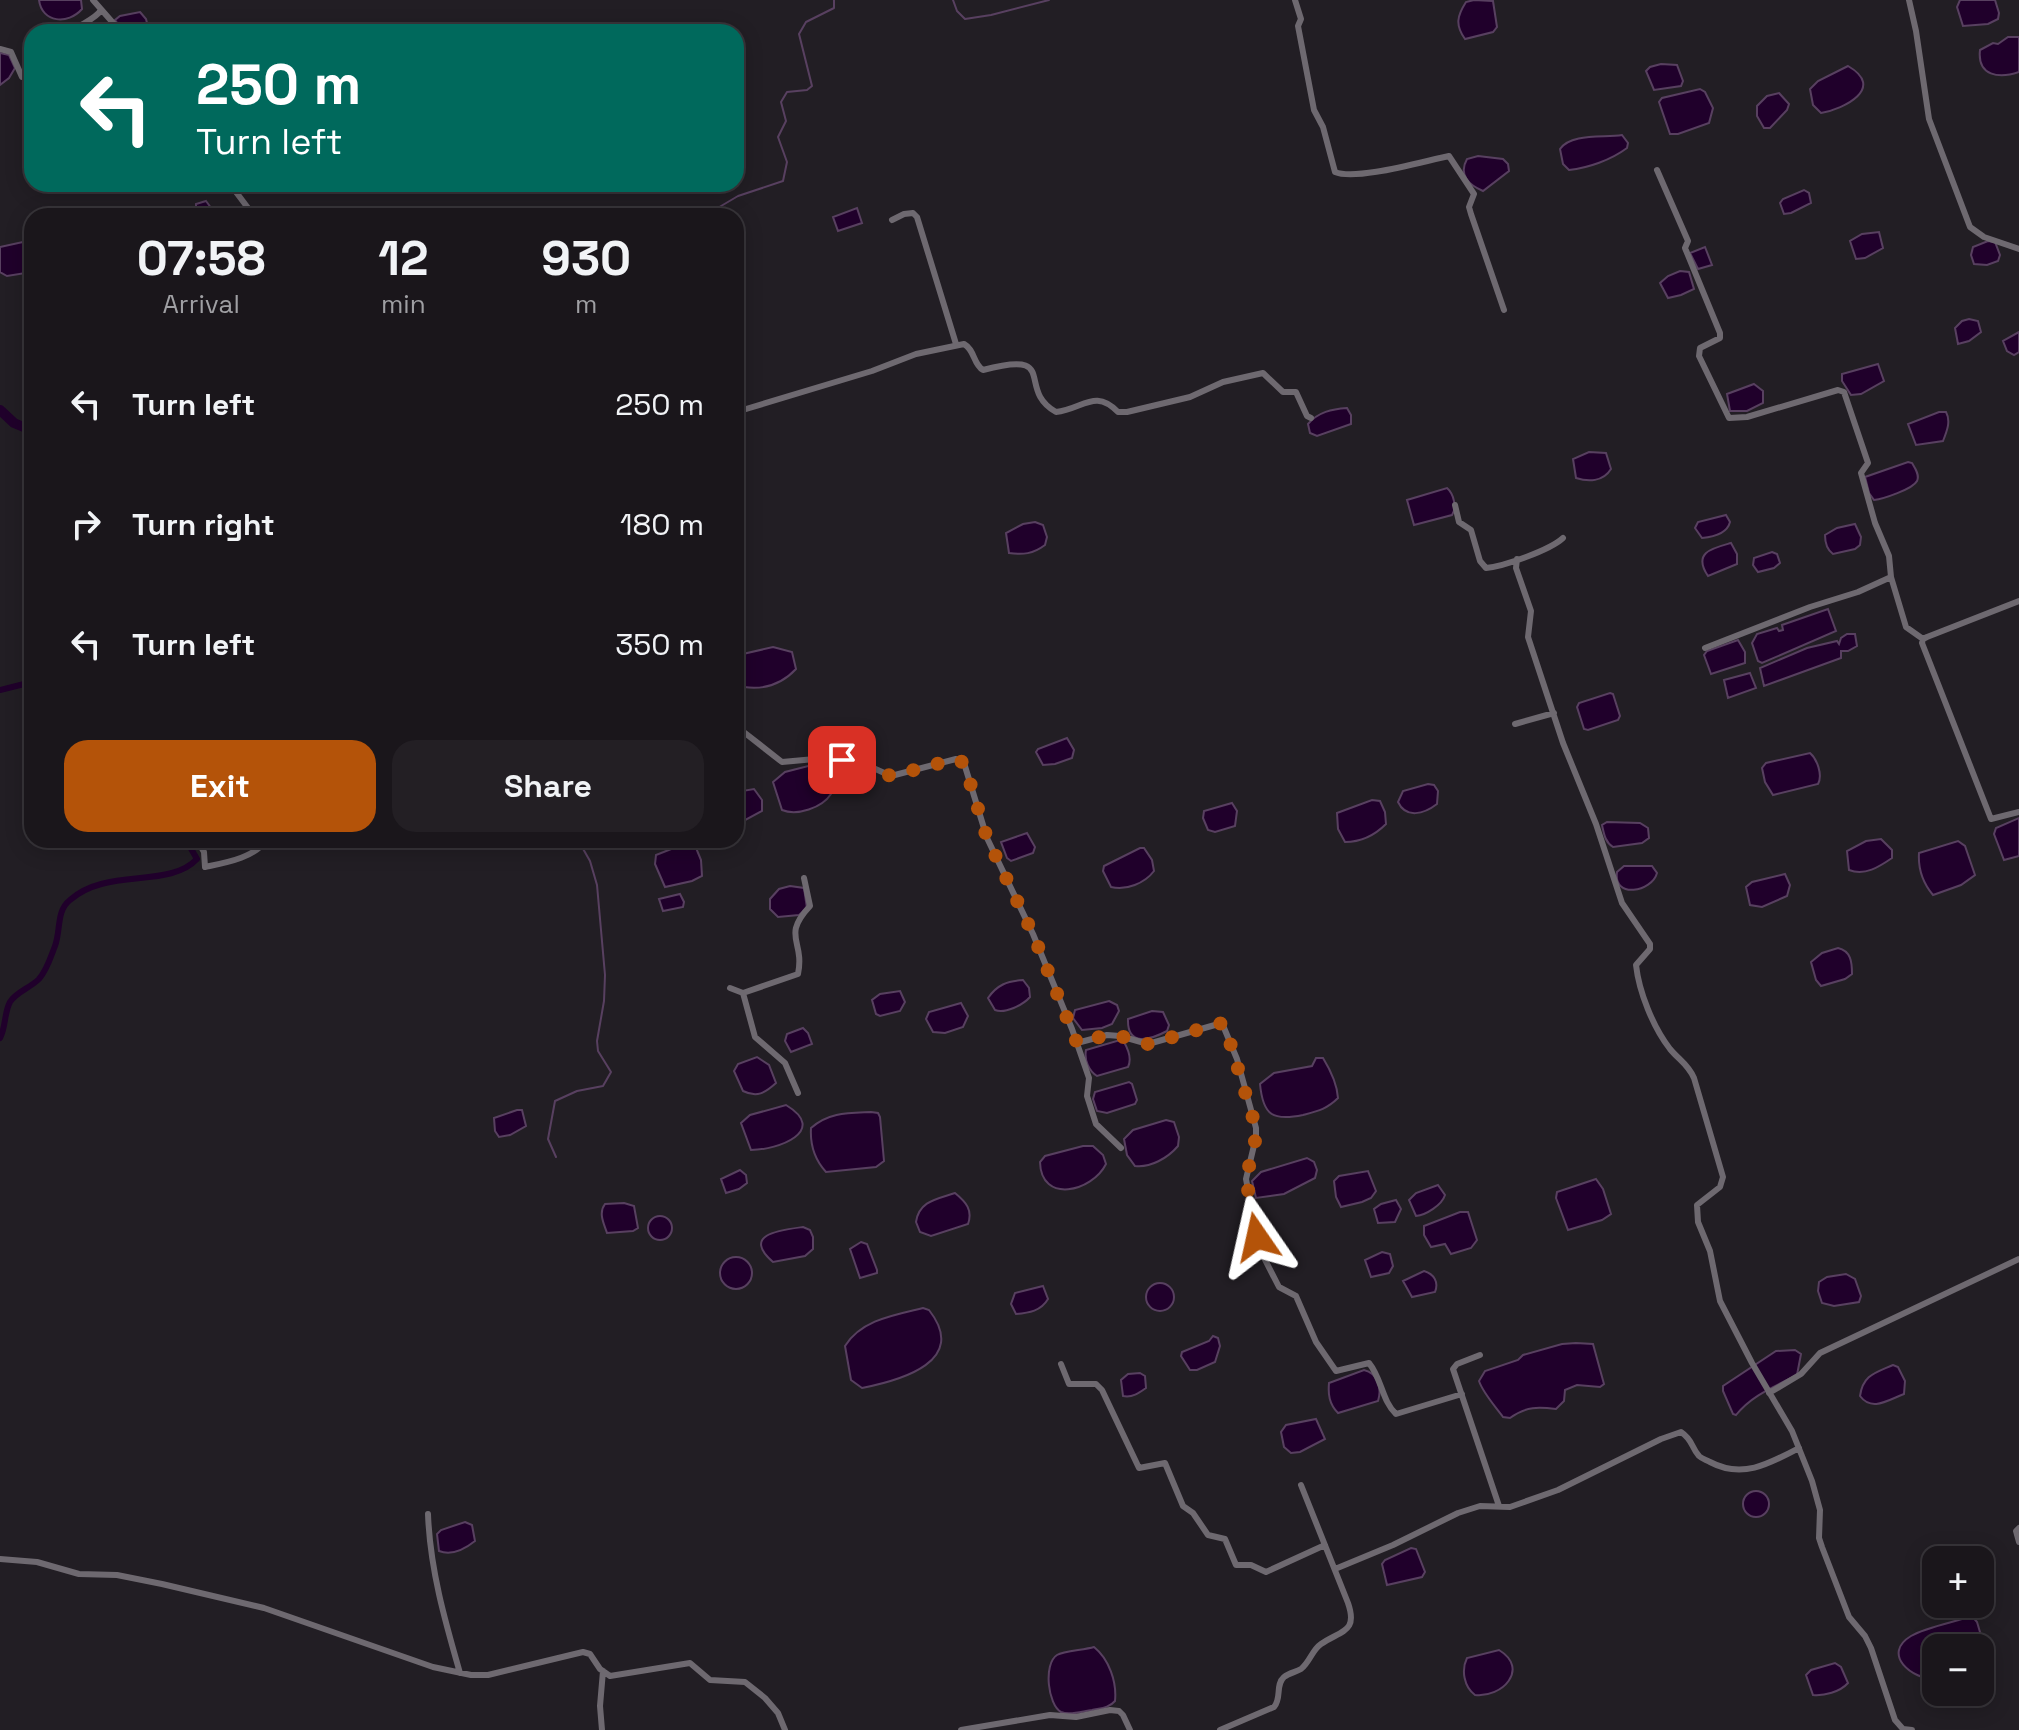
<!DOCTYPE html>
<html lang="en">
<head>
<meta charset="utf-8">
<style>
  :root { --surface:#1a161b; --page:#231f24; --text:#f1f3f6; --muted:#9f9fa3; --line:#38353a; --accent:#b45309 }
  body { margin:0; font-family:"Space Grotesk",sans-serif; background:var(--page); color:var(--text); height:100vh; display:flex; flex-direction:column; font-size:30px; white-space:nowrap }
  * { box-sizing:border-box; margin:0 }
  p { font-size:26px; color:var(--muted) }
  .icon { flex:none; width:44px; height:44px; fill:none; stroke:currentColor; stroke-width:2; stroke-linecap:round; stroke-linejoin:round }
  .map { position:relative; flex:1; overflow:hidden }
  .details { position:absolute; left:24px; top:208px; width:720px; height:640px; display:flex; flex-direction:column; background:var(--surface); border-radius:24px; box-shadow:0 4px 20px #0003,0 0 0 2px var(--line) }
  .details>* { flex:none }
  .top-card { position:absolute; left:24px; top:24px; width:720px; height:168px; border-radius:24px; box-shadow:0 4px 20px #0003,0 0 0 2px var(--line); background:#00695c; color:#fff; overflow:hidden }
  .fabs { position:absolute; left:1922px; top:1546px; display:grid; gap:16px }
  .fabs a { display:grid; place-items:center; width:72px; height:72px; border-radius:16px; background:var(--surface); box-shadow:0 4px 20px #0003,0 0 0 2px var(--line); font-size:40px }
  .pin { position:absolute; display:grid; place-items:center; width:68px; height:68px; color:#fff; margin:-34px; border-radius:16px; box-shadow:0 4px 12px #0006 }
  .me { position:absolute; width:88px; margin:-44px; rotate:349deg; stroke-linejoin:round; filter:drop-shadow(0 0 6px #0008) }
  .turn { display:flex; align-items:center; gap:28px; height:168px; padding:0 40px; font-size:36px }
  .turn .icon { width:104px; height:104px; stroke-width:2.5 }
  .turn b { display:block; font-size:56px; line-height:68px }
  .eta { display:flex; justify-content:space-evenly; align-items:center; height:136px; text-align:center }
  .eta b { font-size:48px; font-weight:600; line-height:56px }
  .cta { display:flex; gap:16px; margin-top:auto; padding:16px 40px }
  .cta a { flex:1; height:92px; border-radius:24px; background:var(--accent); color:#fff; font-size:32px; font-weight:600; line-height:92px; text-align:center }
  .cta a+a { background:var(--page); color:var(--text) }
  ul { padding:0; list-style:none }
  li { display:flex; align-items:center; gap:24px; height:120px; padding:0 40px }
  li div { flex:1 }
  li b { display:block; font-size:30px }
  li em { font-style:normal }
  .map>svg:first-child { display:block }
  .water { fill:#20002b; stroke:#584060; stroke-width:2 }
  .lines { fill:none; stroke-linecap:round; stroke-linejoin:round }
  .stream { stroke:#584060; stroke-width:2 }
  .canal { stroke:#20002b; stroke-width:6 }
  .river { stroke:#20002b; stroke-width:10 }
  .minor { stroke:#6e6970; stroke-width:6 }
  .route { stroke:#b45309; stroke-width:14; stroke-dasharray:0 25.2 }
</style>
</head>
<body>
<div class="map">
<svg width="2019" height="1730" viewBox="0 0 2019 1730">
  <rect width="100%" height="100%" fill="#221e24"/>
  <path class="water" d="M39,0H81L82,9C68,25 42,23 39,0Z
    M1474,0L1493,1L1497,27L1493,32L1465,39C1455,25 1457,16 1466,2Z
    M1960,0H1995L1999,13L1998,19L1988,24L1963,26L1957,7Z
    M140,12L146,19L148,27L142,32H124L115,20L120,16Z
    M2008,37H2019V72C1999,79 1977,76 1980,50L1993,43L1998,44Z
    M0,53L9,55L15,68L9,78L0,85Z
    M1661,64L1677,65L1683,81L1681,86L1654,90L1646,71L1650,67Z
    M1848,66C1886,88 1844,109 1821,113L1813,105L1810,89L1818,81Z
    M1700,89L1705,92L1713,108L1709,123L1678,134H1670L1659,102L1662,98Z
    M1779,93L1789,104L1787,110L1770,128H1764L1757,116V106L1767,96Z
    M1622,135L1628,143L1627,148C1611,160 1588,168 1569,170L1563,164L1560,149C1571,133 1604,138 1622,135Z
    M1478,156L1503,159L1508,164L1509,171L1483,191C1469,185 1458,175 1467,159Z
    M1804,190L1809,193L1811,203L1791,213L1784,214L1780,203L1783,199Z
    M206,201L217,216H166L184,208L196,207V204Z
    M857,208L862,223L838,231L833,217Z
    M1879,232L1883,248L1865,258L1856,259L1850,241L1862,234Z
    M32,240V272L7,276L0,272V247Z
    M1988,241L1995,242L2000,255L1998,261L1987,265L1974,264L1971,255L1973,247Z
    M1705,247L1712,265L1698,269L1690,253Z
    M1680,271L1689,272L1694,289L1681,295L1668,298L1660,283L1668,276Z
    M1969,319L1978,321L1981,332L1969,341L1958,344L1955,328L1962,321Z
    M2019,332V352L2014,355L2007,351L2003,341Z
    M1878,364L1884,381L1861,394L1851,395L1842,381V374Z
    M1754,384L1763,391V403L1747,411H1730L1727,394Z
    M1347,408L1351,415V424L1317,436L1310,433L1308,424C1318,412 1332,409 1347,408Z
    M1939,412H1946C1951,421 1947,431 1943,441L1916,445L1908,424Z
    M1589,452L1606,453L1611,469C1603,482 1588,482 1576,478L1573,459Z
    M1908,462L1912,463C1915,468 1920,475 1917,481C1913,489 1883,499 1874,500L1869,493L1865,477Z
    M1447,488C1454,494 1457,508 1452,515L1414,525L1407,500Z
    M1726,515L1730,522C1727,534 1713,537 1702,538L1695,528L1698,522Z
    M1035,522L1043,525L1047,537L1045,545C1033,554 1023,555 1009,553L1006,533L1023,524Z
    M1855,524L1861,537L1860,545L1855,549L1833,554C1826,549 1825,542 1825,535L1837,528Z
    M1731,543L1737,554V564L1708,576C1692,552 1713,548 1731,543Z
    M1772,552L1777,554L1780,563L1774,568L1758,572L1753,565L1754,558Z
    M1828,609L1836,631L1762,663L1758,661L1752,643L1757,634L1777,628L1779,631L1783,630L1782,625Z
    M1847,634H1855L1857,646L1848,651H1841V658L1764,686L1760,668L1807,648L1837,641L1839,644L1841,638Z
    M1738,640L1745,652V663L1711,674L1704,655L1707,651Z
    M773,647L792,652L796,669C782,684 765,690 744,687L737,674L736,660L743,654Z
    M1750,673L1756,688L1728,698L1724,680Z
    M1610,693L1613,694L1620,716L1618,720L1588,730L1584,729L1577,707L1579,703Z
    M1067,738L1074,750L1072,758L1055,764L1043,765L1036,752L1038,749Z
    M1810,753C1817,759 1823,775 1818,784L1773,795L1765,782L1762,768L1766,763Z
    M816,764L821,766L831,794C822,808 797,816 782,810L773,782L785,772Z
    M1428,784L1434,785L1438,791L1437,804C1424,814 1406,819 1398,802L1403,791Z
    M754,789L762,800V811L736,825V792Z
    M1372,800L1380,801L1385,812L1386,824C1375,835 1360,842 1345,842L1338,829L1337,813Z
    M1232,803L1237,811L1235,826L1215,832L1208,830L1203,818L1204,811Z
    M2019,818V856L2004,860L1994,834L1996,828Z
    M1607,822L1640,823L1648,828L1649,838L1642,843L1613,847C1605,842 1604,834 1602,825Z
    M1027,833L1035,847L1033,853L1011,861L1007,858L1001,842Z
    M1881,839L1892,850V858C1879,867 1865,876 1849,870L1847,851L1866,841Z
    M1958,841L1965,846L1975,875L1961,885L1933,895C1923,883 1918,868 1919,853Z
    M689,842L694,843L701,860L702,876L692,881L665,887L655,864L656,855Z
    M1140,848H1144L1152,860L1154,871C1145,883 1126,891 1111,887L1103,871L1104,866Z
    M1624,866H1652L1657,873C1652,892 1613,899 1617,872Z
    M1785,874L1790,885L1787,896L1762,907L1750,905L1746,887L1752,882Z
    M790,886L804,888L807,908L799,915L778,917L770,909V899L779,889Z
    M680,894L684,902L683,907L663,911L659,899Z
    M1838,948C1851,951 1852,962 1852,974L1845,979L1821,986L1816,980L1811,962L1822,953Z
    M1023,980L1029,988L1030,997C1023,1005 1005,1014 995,1010L988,998C997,985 1007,981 1023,980Z
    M900,991L905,1002L900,1011L880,1016L876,1014L872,1000L880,994Z
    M1109,1001L1117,1005L1119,1011L1112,1024L1102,1028L1082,1030L1073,1018L1075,1010Z
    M961,1003L968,1016L963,1027L945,1033L933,1032L926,1019L929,1012Z
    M1152,1011L1163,1012L1169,1025L1167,1031C1150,1040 1127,1047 1128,1019Z
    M803,1028L808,1033L812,1044L791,1052L785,1041L787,1034Z
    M1120,1040L1124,1042C1128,1049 1132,1059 1128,1067L1097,1076C1089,1071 1084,1060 1086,1050Z
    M757,1057L769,1065L776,1083C765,1093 757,1098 743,1091L734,1071L738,1064Z
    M1316,1058H1323C1331,1071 1337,1083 1338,1098C1327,1109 1318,1111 1303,1115C1273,1121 1263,1116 1260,1084L1274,1073L1312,1066Z
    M1129,1082L1132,1084L1137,1100L1135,1104L1107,1113L1097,1111L1093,1099L1095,1092Z
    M786,1105C829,1131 778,1150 751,1150L741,1123L750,1115Z
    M517,1110H522L526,1126L510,1135L499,1137L495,1131L494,1118Z
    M871,1112L878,1113L880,1117L884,1161L876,1167L826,1172C815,1160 810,1144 811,1128C829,1112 849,1113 871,1112Z
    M1166,1120L1174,1122L1179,1137L1178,1146C1168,1158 1150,1168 1135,1166L1127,1155L1124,1139L1133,1130Z
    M1083,1146H1093L1103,1155L1106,1164C1092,1192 1041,1204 1040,1162L1045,1156Z
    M1307,1158L1314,1162L1317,1170L1315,1178L1284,1194L1256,1198L1252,1181L1261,1172Z
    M740,1170L746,1175L747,1183L739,1189L726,1193L721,1179Z
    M1368,1171L1376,1191L1371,1198L1362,1202L1341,1207L1336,1197L1334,1181L1339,1176Z
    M1596,1179L1603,1189L1611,1214L1602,1220L1568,1230L1556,1198L1557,1192Z
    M1438,1185L1445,1195C1442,1205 1426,1215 1416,1216L1409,1200L1416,1193Z
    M955,1193C966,1202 973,1210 968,1224L931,1236L920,1232L916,1222C919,1201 937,1199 955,1193Z
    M1396,1200L1401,1209L1395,1222L1378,1223L1374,1209L1381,1204Z
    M624,1203L634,1206L638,1228L633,1231L607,1233C604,1224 598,1213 605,1204Z
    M1460,1212H1468L1477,1240L1471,1248L1451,1254L1445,1244L1431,1247L1424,1235V1226Z
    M648 1228a12 12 0 1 1 24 0a12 12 0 1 1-24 0Z
    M803,1227L810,1230L813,1237V1249L805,1256L773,1262C741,1234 781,1230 803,1227Z
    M861,1242L867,1244L877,1270V1273L860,1278L850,1249Z
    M1382,1252L1390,1254L1393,1266L1389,1273L1371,1277L1365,1260Z
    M720 1273a16 16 0 1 1 32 0a16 16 0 1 1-32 0Z
    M1424,1271C1434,1274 1439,1282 1435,1292L1412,1297L1403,1281Z
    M1846,1274L1855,1279L1861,1296L1859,1302L1834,1306L1822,1303L1818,1291L1819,1282L1827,1277Z
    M1146 1297a14 14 0 1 1 28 0a14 14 0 1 1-28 0Z
    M1043,1286L1048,1299C1041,1311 1029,1313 1016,1314L1011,1304L1015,1293Z
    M923,1308L929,1310C969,1361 902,1380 862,1388L851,1380L845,1346C861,1320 894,1315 923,1308Z
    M1213,1336L1218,1338L1220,1346L1215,1362L1197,1370H1190L1181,1356L1182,1352L1209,1341Z
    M1576,1343L1593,1344L1604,1384L1600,1387L1577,1385L1565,1390L1564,1401L1556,1409C1539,1407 1526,1406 1510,1418L1503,1417C1495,1406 1483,1393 1479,1381L1485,1371L1518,1360L1523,1355L1562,1344Z
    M1795,1350L1801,1354L1797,1375C1774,1387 1752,1395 1736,1415L1733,1414L1723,1391V1386L1776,1351Z
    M1893,1365L1898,1367L1905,1381L1904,1394C1888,1400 1872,1412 1860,1396C1863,1375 1875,1373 1893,1365Z
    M1364,1370C1378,1373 1382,1389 1378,1401L1338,1413C1329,1404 1328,1394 1329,1383Z
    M1140,1373L1145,1376L1146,1388C1139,1393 1132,1398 1123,1396L1121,1380L1128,1374Z
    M1316,1419L1325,1439L1300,1452L1291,1453L1284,1447L1281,1432L1286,1425Z
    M1743 1504a13 13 0 1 1 26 0a13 13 0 1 1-26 0Z
    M465,1522L472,1525L475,1541C465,1549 452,1556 439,1551L437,1534L441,1530Z
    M1411,1548L1416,1549L1425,1572L1422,1577L1387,1585L1382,1564L1385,1560Z
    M1972,1616L1977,1622L1985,1649L1936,1648V1679C1912,1680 1881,1654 1911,1636C1926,1627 1955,1622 1972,1616Z
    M1094,1647C1109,1659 1117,1682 1115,1701C1109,1708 1101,1708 1092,1710C1083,1711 1070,1716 1061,1712C1048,1705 1043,1664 1057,1655C1064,1651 1084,1650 1094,1647Z
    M1499,1650C1530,1669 1502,1698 1475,1695C1464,1687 1461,1670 1467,1658Z
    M1835,1663L1841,1667L1848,1683C1840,1692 1824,1696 1813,1695L1806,1675L1811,1670Z"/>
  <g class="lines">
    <path class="stream" d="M953,0L957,11L965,19L991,15L1049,0
      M671,216L682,208L704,212L716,209L738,196L783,181L787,162L778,137L786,121L781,102L787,92L807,90L812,86L799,34L806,22L834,8V0
      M556,1157L548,1139L555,1101L577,1091L603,1086L611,1072L598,1051L597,1041L604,1001L605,975L597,885L590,861L578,840"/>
    <path class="canal" d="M0,690L32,682
      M0,1038C6,1027 4,1013 10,1002C16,992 30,988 39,979C47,970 51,956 55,946C61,930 56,911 70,900C107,867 169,889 197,859L186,840"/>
    <path class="river" d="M0,410L14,423L26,428L32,424"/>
    <path class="minor" d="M93,0L121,32
      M1295,0L1301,19L1298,26L1314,110L1323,127L1335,172C1356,181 1424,161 1449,156L1474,194L1469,207L1471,214L1504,310
      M1909,0L1916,31L1929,119L1970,227L1984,237L2019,249
      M71,32C80,24 96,19 101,10
      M0,49L11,52L22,77L32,75
      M1657,170L1688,241L1685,248L1720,333V338L1700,348L1699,356L1729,418L1747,417L1838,390L1844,392L1868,463L1861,473L1875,523L1889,556L1891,577L1906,627L1923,639
      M230,184L254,216
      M892,220L904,214L913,213L917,217L956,344
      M736,412L872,371L916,354L964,344C975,350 973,364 983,370C1061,349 1015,389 1056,412C1083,409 1095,388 1118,412H1127L1190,397L1223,382L1263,373L1283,392H1296L1307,416L1311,418
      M1455,505L1459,522L1471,530L1480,561L1486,568C1505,566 1550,550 1563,538
      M1517,559L1516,568L1531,611L1528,637L1563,743L1596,824L1622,903L1650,944V949L1636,965C1639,992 1653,1027 1670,1049C1679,1060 1688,1064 1694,1078L1723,1177L1720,1187L1697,1205L1698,1222L1710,1251L1720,1301L1752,1363L1792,1431L1812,1481L1820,1510L1819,1538L1822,1547L1849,1617L1865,1636L1871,1648L1895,1720L1903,1729L1912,1730
      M2019,601L1927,637L1923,639L1922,643L1991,819L2019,812
      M1705,648L1810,607L1858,592L1891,577
      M1515,724L1554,713
      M736,726L782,762L815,759L860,762L891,776L956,759L964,763L987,838L1033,934L1072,1029L1089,1078L1087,1096L1096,1124L1121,1148
      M197,840L204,852L205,867C224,863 255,858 266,840
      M730,988L743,993L798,974C805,940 781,937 810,906L804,878
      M743,993L755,1037L785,1063L798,1093
      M1077,1043L1107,1035L1120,1036L1148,1044L1222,1023L1237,1059L1256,1128V1137L1246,1179L1259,1248L1279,1287L1296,1296L1316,1342L1336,1371L1369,1363C1382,1379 1382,1401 1396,1414L1462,1394
      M1480,1355L1457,1364L1453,1369L1499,1506
      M1061,1364L1069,1384H1096L1102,1390L1139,1468L1165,1463L1183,1506L1193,1513L1208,1535L1225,1539L1236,1565H1251L1266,1572L1325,1545
      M1769,1393L1801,1374L1820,1353L2019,1259
      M428,1514C430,1569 445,1621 460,1673
      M2019,1528L2016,1531L2019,1542
      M0,1559L37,1562L79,1574L117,1575L162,1584L264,1608L433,1667L471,1675H488L583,1652L590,1654L600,1669L610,1676L690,1663L710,1680L745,1682L765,1698L778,1713L785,1730
      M1335,1569L1393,1545L1458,1513L1480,1506L1510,1507L1558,1490L1661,1439L1681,1432C1693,1440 1691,1447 1699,1456C1702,1459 1707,1460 1710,1462C1742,1479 1769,1464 1799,1448
      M602,1730L600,1706L603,1671
      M961,1730L1050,1715L1076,1717L1110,1710L1119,1711L1123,1715L1130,1730
      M1220,1730L1274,1707C1282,1698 1275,1685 1284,1677C1289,1673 1296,1672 1301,1669C1310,1662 1312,1650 1321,1644C1342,1630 1358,1632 1348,1603L1301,1485"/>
  </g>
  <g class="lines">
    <path class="route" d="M842,760L868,764L879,772L891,776L956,759L964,763L987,838L1033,934L1077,1043L1107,1035L1120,1036L1148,1044L1222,1023L1225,1026L1256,1128V1137L1246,1179L1257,1237"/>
  </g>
</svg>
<div class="fabs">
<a>+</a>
<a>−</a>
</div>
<div class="pin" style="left:842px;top:760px;background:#d93025"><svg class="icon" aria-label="arrive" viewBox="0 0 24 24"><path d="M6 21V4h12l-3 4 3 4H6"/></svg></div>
<svg class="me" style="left:1257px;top:1237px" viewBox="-20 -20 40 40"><path d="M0-17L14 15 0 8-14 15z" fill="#b45309" stroke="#fff" stroke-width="4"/></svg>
<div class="top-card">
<div class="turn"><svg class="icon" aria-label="left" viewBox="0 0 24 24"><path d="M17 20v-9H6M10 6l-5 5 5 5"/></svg><div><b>250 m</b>Turn left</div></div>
</div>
<section class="details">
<div class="eta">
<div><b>07:58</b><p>Arrival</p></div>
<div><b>12</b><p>min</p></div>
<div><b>930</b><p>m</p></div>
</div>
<ul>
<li><svg class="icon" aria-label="left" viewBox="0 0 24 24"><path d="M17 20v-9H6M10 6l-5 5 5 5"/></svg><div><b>Turn left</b></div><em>250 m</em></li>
<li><svg class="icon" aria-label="right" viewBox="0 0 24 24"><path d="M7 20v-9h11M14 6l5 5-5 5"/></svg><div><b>Turn right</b></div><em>180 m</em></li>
<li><svg class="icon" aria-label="left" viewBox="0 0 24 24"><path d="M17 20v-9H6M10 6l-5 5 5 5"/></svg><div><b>Turn left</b></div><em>350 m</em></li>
</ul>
<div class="cta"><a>Exit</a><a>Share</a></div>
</section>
</div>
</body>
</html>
